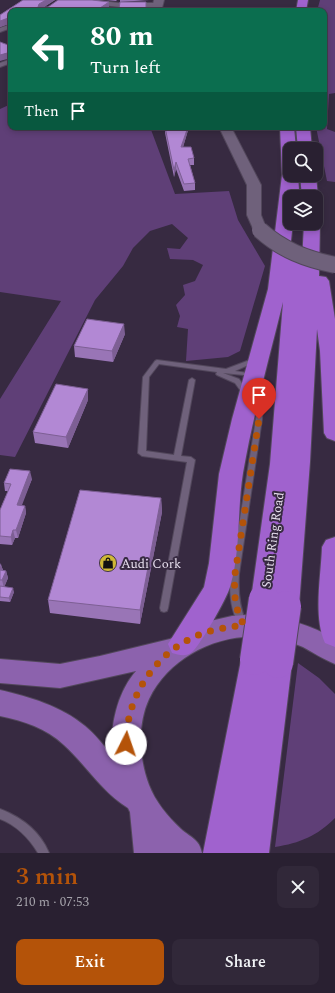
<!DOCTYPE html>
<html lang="en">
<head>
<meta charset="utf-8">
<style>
  :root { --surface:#292031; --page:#312839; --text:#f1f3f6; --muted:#a5a3ab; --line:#453e4d; --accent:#b45309 }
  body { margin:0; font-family:Spectral,serif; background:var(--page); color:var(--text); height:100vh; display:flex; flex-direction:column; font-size:15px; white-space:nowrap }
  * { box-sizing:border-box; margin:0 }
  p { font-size:13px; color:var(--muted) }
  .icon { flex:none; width:22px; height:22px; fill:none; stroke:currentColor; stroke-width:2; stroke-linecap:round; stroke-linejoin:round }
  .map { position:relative; height:853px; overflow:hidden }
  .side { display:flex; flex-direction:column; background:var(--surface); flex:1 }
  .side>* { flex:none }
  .hud { position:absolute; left:8px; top:8px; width:319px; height:122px; border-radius:8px; box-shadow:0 2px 6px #0003,0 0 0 1px var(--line); background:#0b6e4f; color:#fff; overflow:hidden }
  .fabs { position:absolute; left:283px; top:142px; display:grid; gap:8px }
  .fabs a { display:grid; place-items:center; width:40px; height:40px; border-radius:8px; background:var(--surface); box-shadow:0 2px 6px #0003,0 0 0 1px var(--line); font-size:20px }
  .pin { position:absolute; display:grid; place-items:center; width:34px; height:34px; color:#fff; margin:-41px -17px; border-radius:50% 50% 50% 0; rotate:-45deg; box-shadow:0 0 4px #0007 }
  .pin .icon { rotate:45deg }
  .me { position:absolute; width:44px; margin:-22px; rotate:4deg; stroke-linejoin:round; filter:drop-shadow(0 0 3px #0008) }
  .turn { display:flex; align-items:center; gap:14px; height:84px; padding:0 16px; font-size:18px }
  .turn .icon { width:52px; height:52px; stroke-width:2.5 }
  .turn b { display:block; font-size:28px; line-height:34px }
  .then { display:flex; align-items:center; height:38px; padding:0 16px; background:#0003; gap:8px; font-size:15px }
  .round { display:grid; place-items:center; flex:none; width:42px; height:42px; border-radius:8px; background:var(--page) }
  .head { display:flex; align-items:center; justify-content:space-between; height:68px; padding:0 16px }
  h1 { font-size:24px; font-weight:600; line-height:30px; color:var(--accent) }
  .cta { display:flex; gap:8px; margin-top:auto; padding:8px 16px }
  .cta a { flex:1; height:46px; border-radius:8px; background:var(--accent); color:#fff; font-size:16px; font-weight:600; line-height:46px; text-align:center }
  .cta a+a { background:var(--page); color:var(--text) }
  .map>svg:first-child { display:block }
  .green { fill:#5f3f77 }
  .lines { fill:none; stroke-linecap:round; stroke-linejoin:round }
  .lane-casing { stroke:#52475b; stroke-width:2 }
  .street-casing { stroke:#52475b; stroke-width:2 }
  .secondary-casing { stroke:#52475b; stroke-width:2 }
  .primary-casing { stroke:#52475b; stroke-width:2 }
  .highway-casing { stroke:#52475b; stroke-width:2 }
  .lane { fill:#6f617b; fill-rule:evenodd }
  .street { fill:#6f617b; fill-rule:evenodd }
  .secondary { fill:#6f617b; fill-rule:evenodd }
  .primary { fill:#8c62ad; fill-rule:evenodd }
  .highway { fill:#a062ce; fill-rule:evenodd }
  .secondary-bridge-casing { stroke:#52475b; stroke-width:18; stroke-linecap:butt }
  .highway-bridge-casing { stroke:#52475b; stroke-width:32; stroke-linecap:butt }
  .secondary-bridge { stroke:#6f617b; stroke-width:16 }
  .highway-bridge { stroke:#a062ce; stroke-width:30 }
  .wall { fill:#9975b6 }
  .shaded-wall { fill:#7d5f94 }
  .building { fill:#b288d4; stroke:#7d5f94 }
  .route { stroke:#b45309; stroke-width:7; stroke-dasharray:0 12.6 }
  .labels { text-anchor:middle; stroke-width:4; stroke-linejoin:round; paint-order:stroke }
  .street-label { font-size:13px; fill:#e7dfee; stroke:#372a41 }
  .poi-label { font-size:13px; fill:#e7dfee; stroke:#372a41; text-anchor:start }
</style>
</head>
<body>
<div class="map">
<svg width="335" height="853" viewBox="0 0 335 853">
  <rect width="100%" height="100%" fill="#372a41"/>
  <path class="green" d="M320,0H335V93L329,94L327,129L335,132V182L327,181L316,127H324V11H317Z
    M11,104V127H150L175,194L229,191L238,220L265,266L240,351L228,357L186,361L188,329L177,327L180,316L176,305L185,295L183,285L195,281L203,265L193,260L170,259L167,248L180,249L188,238L172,224L150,231L133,248L123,266L95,300L15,457L0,455V399L61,301L0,292V109Z
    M298,663L319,678L335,694V818C317,836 300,843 275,847Z"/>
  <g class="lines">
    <g class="lane-casing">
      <path id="lane" d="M255,358L257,359L258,360L257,361L235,371L254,374L255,375L254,376L223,373L239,379L248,392L245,394H243L235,383L217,375L216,374L217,372L159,364L149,377L146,451L174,455L189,380L192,378L195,380L181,456L191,457L195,460L168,608L167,611L164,612L161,611L160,608L187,462L142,456L138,453L143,377L155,361L157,360L226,369Z
        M256,381H260L264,391L262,419L239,574C238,591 239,606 246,622L245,625L242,626L239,625C231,610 230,597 230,581L256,419L258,391L255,383Z
        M0,809C21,817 40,831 49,853H38C29,838 16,825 0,819Z"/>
    </g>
    <g class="street-casing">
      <path id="street" d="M74,0H93L119,3H157L160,5L157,7H119L77,2Z
        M11,24V28L0,32V28Z
        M11,59V63L0,67V63Z"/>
    </g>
    <g class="secondary-casing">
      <path id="secondary" d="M154,0H164L162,8L163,11H153L152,8Z
        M219,127H231L261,185V215L267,230L265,233L260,234L255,233L247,215V185Z"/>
    </g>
    <g class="primary-casing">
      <path id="primary" d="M258,614C286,618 311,625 335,639V664C323,659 314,653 303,647C290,641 273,638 259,637C215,634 168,659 149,699C137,725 139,759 149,785C155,801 168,817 181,829C185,833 193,837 197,842C200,845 201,850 202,853H134L130,812L128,808C102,792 86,765 64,745C46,728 24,721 0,716V690C30,697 61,706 85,726C95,734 103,745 112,755C110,726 117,693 136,671L60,688L0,683V659L60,664L100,656L170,639L206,622L232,616Z"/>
    </g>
    <g class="highway-casing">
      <path id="highway" d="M298,0H308L306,11H296Z
        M280,127H294L296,149H290V175H298L299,190L296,194L295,197H290V223H293L289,258H299L302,263L304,223H316V219L320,223L319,276L326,277L329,281L335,319V441L327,438L324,433L320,351L317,329L310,462L299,606L295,614L286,617L277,614L273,607L264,610L255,607L251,599L270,464L283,302C269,359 253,415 243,473C237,510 241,551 230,587C227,598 200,646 192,652C186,657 179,655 172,653L168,644L204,587L209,563L219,474L232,419L268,289L282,175Z
        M296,127H310L312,149H298Z
        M300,175H316L318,197L316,200V197H302Z
        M335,537V647L325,643C313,617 321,576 322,547L326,540Z
        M255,648L265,651L267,656L278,651L288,654L292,663L269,853H203L241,660L245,651Z"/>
    </g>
    <use href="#lane" class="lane"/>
    <use href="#street" class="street"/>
    <use href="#secondary" class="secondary"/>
    <use href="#primary" class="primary"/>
    <use href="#highway" class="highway"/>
    <g class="secondary-bridge-casing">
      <path id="secondary-bridge" d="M260,230C282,250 306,259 335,265"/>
    </g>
    <g class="highway-bridge-casing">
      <path id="highway-bridge" d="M255,660L264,599
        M278,663L286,606"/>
    </g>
    <use href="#secondary-bridge" class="secondary-bridge"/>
    <use href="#highway-bridge" class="highway-bridge"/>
  </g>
  <path class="wall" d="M23,0H55L44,7H48L109,2V7L104,11H11V23L0,27V15Z
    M106,0H117L116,1Z
    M120,0H149L120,2Z
    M120,2L146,11H120Z
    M11,46V65H10L9,59L11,58Z
    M165,127H189L183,147L194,158V165H190L195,183V190L184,191L176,169L174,177L165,133Z
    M125,334L113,362L75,357L74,346Z
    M88,400L68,448L35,443L33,432Z
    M32,479L21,505L25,506L26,513L18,538H15L12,545L0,544V510L8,491H5L4,483Z
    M161,498L162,512L140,624L50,613L48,600Z
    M0,563L3,570L6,571L8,578L4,587L14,592L10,602L0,601Z"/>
  <path class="shaded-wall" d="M46,0H55L39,10L38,7L39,4Z
    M109,2V7L104,11H97V10Z
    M11,17V23L0,27V21Z
    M11,52V58L0,61V55Z
    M188,127H189L181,154V147Z
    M176,162V169L174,177V170Z
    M124,324L125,334L113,362L112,351Z
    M88,389V400L68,448L66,437Z
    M30,471L32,479L19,513L17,505Z
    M161,498L162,512L140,624V610Z
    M25,506L26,513L18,538L16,530Z
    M13,530L15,538L12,545L11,537Z
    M1,564L3,571L0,574V567Z
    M6,571L8,578L4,588L2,580Z
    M13,588L14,592L10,602L9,598Z"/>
  <path class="building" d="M23,0H46L39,4L38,7H48L58,0H92L109,2L97,10L11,11V17L0,21V15Z
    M120,2H146V11H129L127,9H119Z
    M0,42L11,46V52L0,55Z
    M165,127H188L181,147H191L194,158L188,159L195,183L184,184L176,162L174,170Z
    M87,319L124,324L112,351L74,346Z
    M56,384L88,389L66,437L33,432Z
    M10,469L30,471L17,505L25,506L16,530H13L11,537L0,536V510L11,484L4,483Z
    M80,490L161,498L140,610L48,600Z
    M0,570L6,571L2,580H0Z
    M0,586L13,588L9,598L0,597Z"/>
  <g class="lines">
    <path class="route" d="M126,744C126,696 156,651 201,634C215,629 229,627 244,625C234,608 234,593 235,574L259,419"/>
  </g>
  <defs>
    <g id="shop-disc" transform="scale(0.9)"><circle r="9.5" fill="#cfb837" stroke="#372a41"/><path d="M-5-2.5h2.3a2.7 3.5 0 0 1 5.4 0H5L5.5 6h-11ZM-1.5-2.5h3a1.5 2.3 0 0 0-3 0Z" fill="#111"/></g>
  </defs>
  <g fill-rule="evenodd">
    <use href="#shop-disc" x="108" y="563"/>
  </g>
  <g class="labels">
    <g class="street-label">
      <text transform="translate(272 540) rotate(-82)" y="5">South Ring Road</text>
    </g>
    <g class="poi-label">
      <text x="121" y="568">Audi Cork</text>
    </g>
  </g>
</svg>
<div class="fabs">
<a><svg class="icon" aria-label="search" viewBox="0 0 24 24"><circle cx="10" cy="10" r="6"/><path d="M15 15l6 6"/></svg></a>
<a><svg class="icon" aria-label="layers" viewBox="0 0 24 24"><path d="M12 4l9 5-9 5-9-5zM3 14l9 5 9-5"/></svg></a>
</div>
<div class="pin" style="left:259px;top:419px;background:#d93025"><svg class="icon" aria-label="arrive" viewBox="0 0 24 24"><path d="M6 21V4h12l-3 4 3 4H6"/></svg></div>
<svg class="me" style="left:126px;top:744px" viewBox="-20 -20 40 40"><circle r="19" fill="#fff"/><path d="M0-13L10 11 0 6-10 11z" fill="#b45309"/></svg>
<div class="hud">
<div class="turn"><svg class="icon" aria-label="left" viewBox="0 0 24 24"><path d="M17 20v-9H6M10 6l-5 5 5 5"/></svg><div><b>80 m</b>Turn left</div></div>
<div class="then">Then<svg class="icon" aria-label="arrive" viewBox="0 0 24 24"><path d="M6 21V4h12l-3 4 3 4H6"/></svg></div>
</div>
</div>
<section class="side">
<div class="head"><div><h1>3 min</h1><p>210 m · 07:53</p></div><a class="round"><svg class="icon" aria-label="close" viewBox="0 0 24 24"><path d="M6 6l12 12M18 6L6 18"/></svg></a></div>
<div class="cta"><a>Exit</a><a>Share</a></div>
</section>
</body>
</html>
